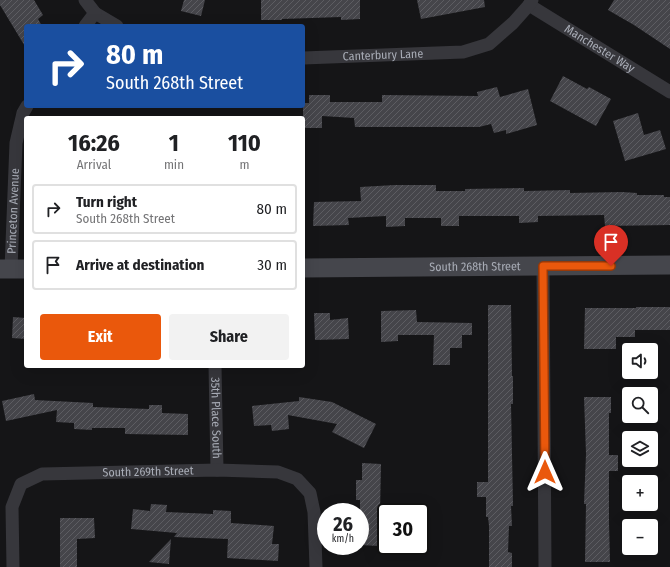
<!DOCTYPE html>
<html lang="en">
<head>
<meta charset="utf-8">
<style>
  :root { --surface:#fff; --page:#f2f2f2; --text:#202124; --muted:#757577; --line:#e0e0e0; --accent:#ea580c }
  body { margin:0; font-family:"Fira Sans Condensed",sans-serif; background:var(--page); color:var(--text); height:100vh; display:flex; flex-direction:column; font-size:15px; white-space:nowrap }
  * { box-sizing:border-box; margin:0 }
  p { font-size:13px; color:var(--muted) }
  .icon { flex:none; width:22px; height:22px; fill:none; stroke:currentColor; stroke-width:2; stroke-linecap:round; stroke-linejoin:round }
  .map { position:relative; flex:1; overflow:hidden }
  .drawer { position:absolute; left:24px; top:116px; width:281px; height:252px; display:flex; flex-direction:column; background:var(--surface); border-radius:4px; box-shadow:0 4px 16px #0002 }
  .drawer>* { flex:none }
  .top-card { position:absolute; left:24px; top:24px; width:281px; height:84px; border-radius:4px; box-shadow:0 4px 16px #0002; background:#1a4fa0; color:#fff; overflow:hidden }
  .buttons { position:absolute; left:622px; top:343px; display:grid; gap:8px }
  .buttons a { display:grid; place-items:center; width:36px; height:36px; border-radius:4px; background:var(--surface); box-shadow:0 4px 16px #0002; font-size:20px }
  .speed { position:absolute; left:317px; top:503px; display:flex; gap:8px; font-size:20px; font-weight:700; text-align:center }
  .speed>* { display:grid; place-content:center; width:52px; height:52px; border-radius:50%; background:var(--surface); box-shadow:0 4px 16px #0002; line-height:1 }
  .speed small { font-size:10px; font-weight:400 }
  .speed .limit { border:2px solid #111; border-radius:6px; background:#fff; color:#111 }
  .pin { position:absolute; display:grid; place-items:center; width:34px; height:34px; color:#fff; margin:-41px -17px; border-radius:50% 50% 50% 0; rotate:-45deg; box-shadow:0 0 4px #0007 }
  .pin .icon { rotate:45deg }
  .me { position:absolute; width:44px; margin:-22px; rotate:0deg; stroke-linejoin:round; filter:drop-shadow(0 0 3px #0008) }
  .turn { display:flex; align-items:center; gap:14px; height:84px; padding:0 16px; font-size:18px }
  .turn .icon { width:52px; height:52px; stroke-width:2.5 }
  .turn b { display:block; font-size:28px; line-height:34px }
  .eta { display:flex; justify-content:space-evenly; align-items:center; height:68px; text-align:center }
  .eta b { font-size:24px; font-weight:700; line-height:28px }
  .action { display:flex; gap:8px; margin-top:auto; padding:8px 16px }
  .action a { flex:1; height:46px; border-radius:4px; background:var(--accent); color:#fff; font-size:16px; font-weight:700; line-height:46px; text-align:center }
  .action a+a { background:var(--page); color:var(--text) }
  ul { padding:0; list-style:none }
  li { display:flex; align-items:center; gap:12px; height:50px; margin:0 8px 6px; padding:0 8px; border:2px solid var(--line); border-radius:4px }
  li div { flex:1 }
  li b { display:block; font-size:15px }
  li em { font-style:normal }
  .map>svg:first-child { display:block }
  .building { fill:url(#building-hatch) }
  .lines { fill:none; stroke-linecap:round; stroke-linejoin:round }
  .street { stroke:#37373c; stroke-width:13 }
  .secondary { stroke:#45464c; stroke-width:19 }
  .route-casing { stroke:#983908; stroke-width:10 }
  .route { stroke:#ea580c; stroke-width:7 }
  .labels { text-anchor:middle; stroke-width:3.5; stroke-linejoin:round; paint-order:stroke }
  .street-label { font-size:12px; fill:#a8acb6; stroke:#101012 }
</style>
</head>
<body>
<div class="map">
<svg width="670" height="567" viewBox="0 0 670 567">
  <defs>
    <pattern id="building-hatch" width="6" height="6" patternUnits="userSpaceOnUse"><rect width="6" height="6" fill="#45454a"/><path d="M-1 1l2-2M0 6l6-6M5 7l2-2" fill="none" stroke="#5d5d62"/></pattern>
  </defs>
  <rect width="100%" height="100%" fill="#151517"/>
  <path class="building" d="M0,0H34L43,15L38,19L42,26H26V48L0,5Z
    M184,0H205L201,16L181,11Z
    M261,0H360V19L341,20V17L282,19V20H261Z
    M417,0H484L485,7L421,19Z
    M614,0H670V49L634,25L608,10Z
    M563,76L587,89L589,87L611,99L596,126L550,101Z
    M497,87L500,97L528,89L537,125L506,134V130L494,133L491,124L479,127H355L354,118L322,116V128H303V103H309V95H330V102H382V95L478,96L477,92Z
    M638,113L644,135L660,130L666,149L625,161L613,121Z
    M395,185H436V191H465V189L524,188V191L570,190V193L622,192L637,193V195H664V197H670V225L605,226L604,215L538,216V222L519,223V216H459V226H441V218H405V226L386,227V216L348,218L349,225L313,226L314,202L361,201L360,187Z
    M488,305H511L512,376H513V404H511L513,506H511L512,526H509L508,552L512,553V567H489V526L488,517H486V497H477V482H488Z
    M636,307H670V330H635V337H616V349H584L585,308H636Z
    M416,310L417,322L472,323V335H462V348H450V365H433L434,335H398V341L381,342V311Z
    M314,313H330V320L348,318L349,339L315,340Z
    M13,317L26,318V339L12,338Z
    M34,394L35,400L93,403V407L149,409V405H162V413L188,414V435L125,434V428H92V430L74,429V423L56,422L57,410L6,421L2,401Z
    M299,397L332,402L376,424L364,448L332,432L337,424L288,415L289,429L272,431L271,425L254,426L252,406L299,401Z
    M584,397H611V413H609V455H618V471H609V522L610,562H585L586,504H584L586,454Z
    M362,463L381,464L380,513H386V531L379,530L378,546L360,545V500H356V480H362Z
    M151,504L167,505L166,512L213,514V510L231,511V523L274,526L272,544H279L278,561L227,558L228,539L174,537L177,533L131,529L133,509L150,511Z
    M60,518H94L95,538L77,539V567H60Z
    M171,539L169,564L149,562Z"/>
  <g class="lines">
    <g class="street">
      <path d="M85,0L95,13L117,26"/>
      <path id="s1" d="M529,5L670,92"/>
      <path d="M85,26L95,13"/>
      <path id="s2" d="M303,58L463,52L489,44L513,23L529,5L532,0"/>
      <path d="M543,266L545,567"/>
      <path id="s3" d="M11,269L16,143L23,113L27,106"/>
      <path id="s4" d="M215,366L217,470"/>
      <path id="s5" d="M13,567L12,507L21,484L42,474L217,470L278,472L297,479L310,493L314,512L316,567"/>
    </g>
    <g class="secondary">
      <path id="s6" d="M303,268L670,265"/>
      <path d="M0,269H26"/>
    </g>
  </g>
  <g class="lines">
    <g class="route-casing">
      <path id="route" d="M545,472L543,266H611"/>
    </g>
    <use href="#route" class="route"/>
  </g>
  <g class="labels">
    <g class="street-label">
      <text dy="4" stroke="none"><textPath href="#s1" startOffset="83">Manchester Way</textPath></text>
      <text dy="4" stroke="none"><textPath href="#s2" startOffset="80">Canterbury Lane</textPath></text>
      <text dy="4" stroke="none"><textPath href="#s3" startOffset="58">Princeton Avenue</textPath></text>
      <text dy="4" stroke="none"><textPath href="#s6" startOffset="172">South 268th Street</textPath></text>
      <text dy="4" stroke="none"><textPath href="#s4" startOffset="52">35th Place South</textPath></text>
      <text dy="4" stroke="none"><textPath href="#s5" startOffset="214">South 269th Street</textPath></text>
    </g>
  </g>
</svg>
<div class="buttons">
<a><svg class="icon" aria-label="sound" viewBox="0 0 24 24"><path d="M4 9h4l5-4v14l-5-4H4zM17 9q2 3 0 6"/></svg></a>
<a><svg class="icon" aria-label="search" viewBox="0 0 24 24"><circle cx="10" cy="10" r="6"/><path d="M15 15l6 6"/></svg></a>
<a><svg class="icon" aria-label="layers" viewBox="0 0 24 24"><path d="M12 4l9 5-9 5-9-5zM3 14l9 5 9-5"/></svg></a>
<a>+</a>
<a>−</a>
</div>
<div class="speed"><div>26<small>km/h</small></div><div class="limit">30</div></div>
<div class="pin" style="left:611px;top:266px;background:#d93025"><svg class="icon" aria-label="arrive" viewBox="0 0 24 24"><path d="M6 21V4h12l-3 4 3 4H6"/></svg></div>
<svg class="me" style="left:545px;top:472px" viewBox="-20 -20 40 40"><path d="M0-17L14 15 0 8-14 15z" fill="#ea580c" stroke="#fff" stroke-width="4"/></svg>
<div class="top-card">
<div class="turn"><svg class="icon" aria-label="right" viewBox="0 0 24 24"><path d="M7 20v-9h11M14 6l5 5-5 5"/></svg><div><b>80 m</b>South 268th Street</div></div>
</div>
<section class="drawer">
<div class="eta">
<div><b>16:26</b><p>Arrival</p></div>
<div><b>1</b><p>min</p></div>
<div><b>110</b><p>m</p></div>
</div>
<ul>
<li><svg class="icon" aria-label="right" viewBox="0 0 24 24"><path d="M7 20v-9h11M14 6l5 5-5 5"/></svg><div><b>Turn right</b><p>South 268th Street</p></div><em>80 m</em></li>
<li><svg class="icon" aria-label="arrive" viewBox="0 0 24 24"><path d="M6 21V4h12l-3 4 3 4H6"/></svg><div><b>Arrive at destination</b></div><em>30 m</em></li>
</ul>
<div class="action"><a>Exit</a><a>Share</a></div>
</section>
</div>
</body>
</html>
